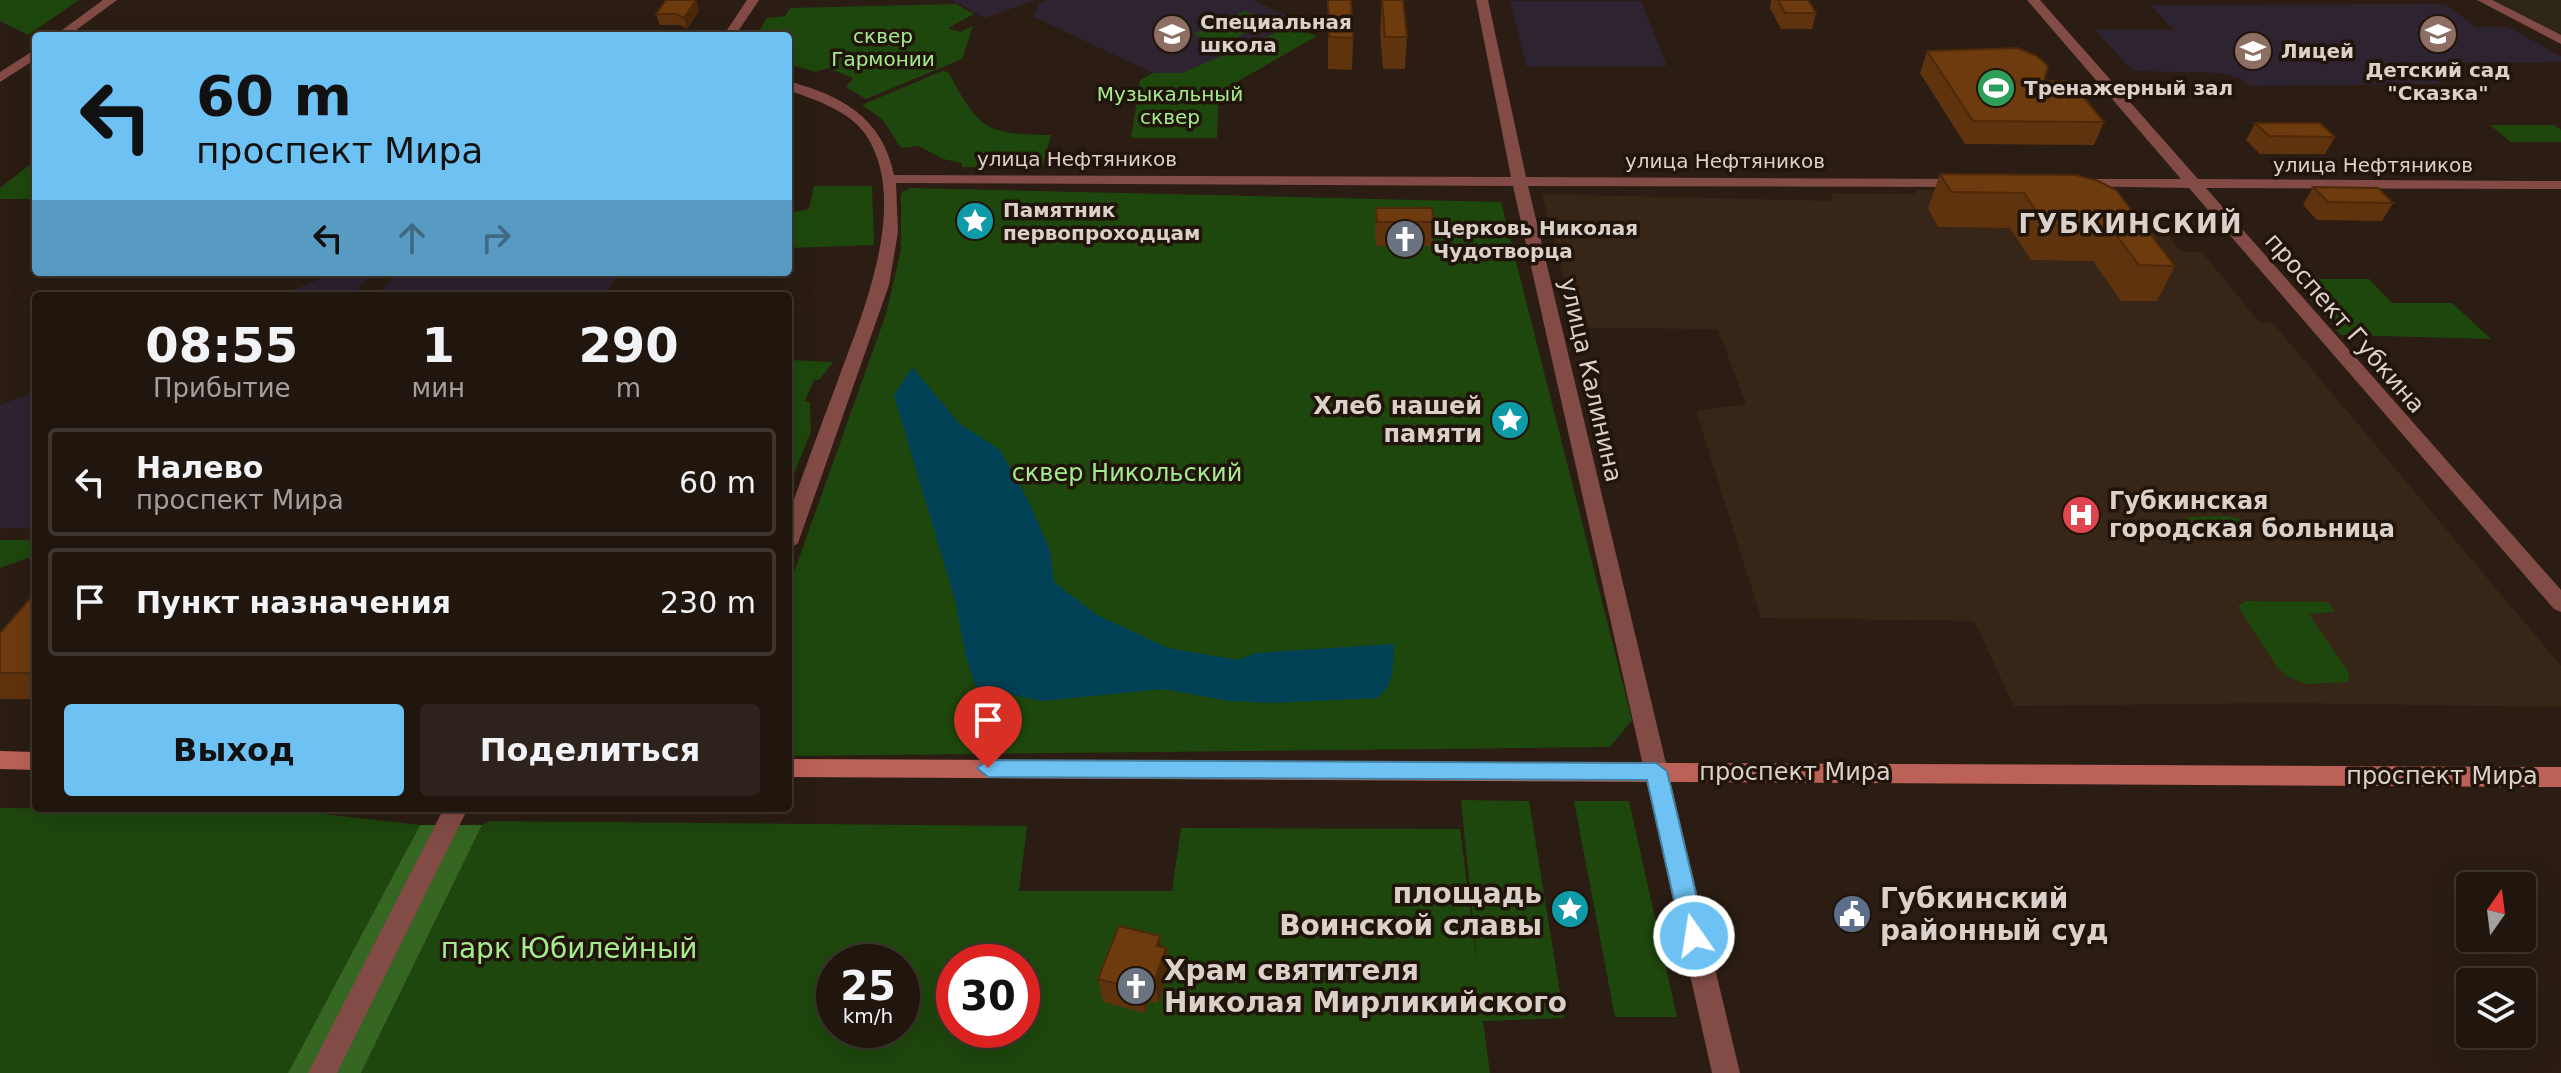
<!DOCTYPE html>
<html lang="ru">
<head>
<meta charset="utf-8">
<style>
  :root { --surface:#20160e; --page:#2d231c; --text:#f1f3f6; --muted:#a29f9e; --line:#3d352e; --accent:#6ec2f3 }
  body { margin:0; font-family:"DejaVu Sans",sans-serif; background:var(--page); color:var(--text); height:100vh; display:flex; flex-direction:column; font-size:30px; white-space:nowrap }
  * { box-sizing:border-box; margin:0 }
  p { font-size:26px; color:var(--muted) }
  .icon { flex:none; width:44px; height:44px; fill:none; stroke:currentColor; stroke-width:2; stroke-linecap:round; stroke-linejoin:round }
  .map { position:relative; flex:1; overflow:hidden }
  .sheet { position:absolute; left:32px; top:292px; width:760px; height:520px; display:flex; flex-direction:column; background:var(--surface); border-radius:8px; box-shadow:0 8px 32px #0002,0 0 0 2px var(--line) }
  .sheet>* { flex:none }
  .banner { position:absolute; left:32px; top:32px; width:760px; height:244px; border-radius:8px; box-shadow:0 8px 32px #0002,0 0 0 2px var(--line); background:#6ec2f3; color:#111; overflow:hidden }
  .needle { width:52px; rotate:14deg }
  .controls { position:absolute; left:2456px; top:872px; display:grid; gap:16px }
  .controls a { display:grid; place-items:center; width:80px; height:80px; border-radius:8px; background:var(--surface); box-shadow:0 8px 32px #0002,0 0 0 2px var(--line); font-size:40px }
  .speed { position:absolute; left:816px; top:944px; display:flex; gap:16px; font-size:40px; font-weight:700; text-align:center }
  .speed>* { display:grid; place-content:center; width:104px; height:104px; border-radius:50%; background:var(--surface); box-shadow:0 8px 32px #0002,0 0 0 2px var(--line); line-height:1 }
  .speed small { font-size:20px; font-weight:400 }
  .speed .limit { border:12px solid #d22; background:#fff; color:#111 }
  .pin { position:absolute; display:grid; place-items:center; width:68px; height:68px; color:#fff; margin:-82px -34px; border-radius:50% 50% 50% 0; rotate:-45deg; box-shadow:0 0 8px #0007 }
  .pin .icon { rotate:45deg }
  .me { position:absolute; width:88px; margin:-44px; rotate:347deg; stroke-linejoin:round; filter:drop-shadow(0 0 6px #0008) }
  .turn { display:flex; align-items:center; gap:28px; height:168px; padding:0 32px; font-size:36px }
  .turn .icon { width:104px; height:104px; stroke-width:2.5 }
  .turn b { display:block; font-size:56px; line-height:68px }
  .lanes { display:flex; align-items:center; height:76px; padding:0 32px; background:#0003; justify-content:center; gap:40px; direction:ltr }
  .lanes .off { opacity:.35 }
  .eta { display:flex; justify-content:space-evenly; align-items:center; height:136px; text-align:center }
  .eta b { font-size:48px; font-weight:800; line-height:56px }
  .primary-button { display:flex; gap:16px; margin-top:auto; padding:16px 32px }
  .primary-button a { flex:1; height:92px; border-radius:8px; background:var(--accent); color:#111; font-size:32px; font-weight:800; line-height:92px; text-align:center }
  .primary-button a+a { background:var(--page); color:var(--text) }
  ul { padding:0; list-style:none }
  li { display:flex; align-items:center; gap:24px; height:108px; margin:0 16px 12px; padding:0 16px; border:4px solid var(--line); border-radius:8px }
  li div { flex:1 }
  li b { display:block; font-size:30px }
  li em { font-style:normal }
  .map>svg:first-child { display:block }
  .built { fill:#372517 }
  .industrial { fill:#2e2616 }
  .education { fill:#2e2331 }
  .green { fill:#1e470d; fill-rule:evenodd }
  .forest { fill:#356622 }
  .water { fill:#014256 }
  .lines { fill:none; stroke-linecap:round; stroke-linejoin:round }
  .street { fill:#834b45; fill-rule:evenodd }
  .secondary { fill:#bb6158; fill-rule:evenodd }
  .wall { fill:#5f330d }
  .shaded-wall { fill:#4d290a }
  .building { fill:#6e3b0f; stroke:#4d290a; stroke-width:2 }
  .route { fill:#6ec2f3; stroke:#487e9e; stroke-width:2 }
  .labels { text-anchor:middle; stroke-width:7; stroke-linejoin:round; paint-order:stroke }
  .far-poi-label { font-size:20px; font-weight:bold; fill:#dad1ca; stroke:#21140a; text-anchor:start }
  .far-park-label { font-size:20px; fill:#a4eb8d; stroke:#21140a }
  .far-street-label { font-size:20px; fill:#dad1ca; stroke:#21140a }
  .street-label { font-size:24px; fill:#dad1ca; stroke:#21140a }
  .poi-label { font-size:24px; font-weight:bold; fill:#dad1ca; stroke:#21140a; text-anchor:end }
  .park-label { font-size:24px; fill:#a4eb8d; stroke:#21140a }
  .far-district-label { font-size:26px; font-weight:bold; letter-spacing:2px; fill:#dad1ca; stroke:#21140a }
  .near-poi-label { font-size:28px; font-weight:bold; fill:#dad1ca; stroke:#21140a; text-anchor:start }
  .near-park-label { font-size:28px; fill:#a4eb8d; stroke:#21140a }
</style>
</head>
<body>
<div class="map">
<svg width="2561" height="1073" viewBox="0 0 2561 1073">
  <rect width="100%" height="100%" fill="#2b1d13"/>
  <path class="built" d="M1916,190H2079L2115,209L2148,210L2181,251L2202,252L2259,322L2273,323L2561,666V707L2279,703L2014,706L1974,621L1761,618L1696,411L1746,404L1718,329L1577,328L1542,194L1834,201L1831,194H1914Z"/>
  <path class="industrial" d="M2491,0H2561V36Z"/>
  <path class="education" d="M952,0H1037L985,18Z
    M1048,0H1252L1295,19L1289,27L1182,73H1153L1034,17L1039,3Z
    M1510,1H1641L1667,66H1526Z
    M2445,4L2476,27H2508L2561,56V62L2417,63L2442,84L2249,86L2242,79L2221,73L2133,71L2095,30H2174L2150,5Z
    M338,272L372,273L352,296H277Z
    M397,272H619L604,296H377Z
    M36,391V529L0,528V405Z"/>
  <path class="green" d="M0,0H79L28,35L0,21Z
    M956,4L974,14L948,28L960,32L973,26L962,59L866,99L846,87L853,78L828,68L816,72L788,64V36H756L767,18L785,16L790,8Z
    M1245,11L1271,23L1220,44L1193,34Z
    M1289,27L1317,36L1219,92L1217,138H1131L1140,80L1153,73H1182Z
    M942,71L948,72C980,130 984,134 1051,135L1042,168L962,167V163L943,159L919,146L901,148L883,120L862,105Z
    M2490,125H2554L2561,130V142H2511Z
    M36,160V199H0V188Z
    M814,186H872L874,245L788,248V213L809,209Z
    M910,188L1501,202L1632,720L1610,747L788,756V589L886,314L901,250V193Z
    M2292,279H2369L2392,303H2452L2491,339L2341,335Z
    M788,360L833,362L819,380H814L805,401L810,402L811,432L788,488Z
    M2190,517C2209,517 2247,510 2255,533C2240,543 2198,539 2185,527L2183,520Z
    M0,540H36V555L0,568Z
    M2245,601L2328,602L2335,612L2309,614L2349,673L2348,682L2307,684L2288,677L2277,667L2238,607Z
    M1461,800L1529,801L1564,1018L1483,1021L1490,1073H361L482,825L490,821L1027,826L1019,891H1172L1181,828L1460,829L1478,971ZM834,962H902V1030H834ZM954,962H1022V1030H954Z
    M1574,801H1629L1677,1017H1615Z
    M0,808L296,811L420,825L288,1073H0Z"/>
  <path class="forest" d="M420,825H482L361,1073H288Z"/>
  <path class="water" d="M912,367L960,424L1000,450L1030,504L1050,551L1054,582L1097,615L1168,648L1238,660L1255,653L1394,644C1394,663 1394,686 1377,698L1271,703L1229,701L1163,689L1041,701L976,687L966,658L955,600L894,396Z"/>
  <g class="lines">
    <path class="street" d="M103,0H117L68,36H54Z
      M747,0H759L735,36H723Z
      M1476,0H1488L1526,177L1965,179L1972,183L1965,187L1528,186L1740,1073H1712L1513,186L896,183L898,232L889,285L798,543L788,550V516C804,472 820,427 837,383C861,316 911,204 866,135C849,110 815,100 788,90V81C842,96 882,117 894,175L1511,177Z
      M2027,0H2040L2198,179L2561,181V189L2206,188L2561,590V612L2554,609L2189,188L2072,186L2070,183L2077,179H2181Z
      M2477,0H2492L2561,35V44Z
      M36,49V59L0,82V72Z
      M444,808H468L337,1073H308Z"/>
    <path class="secondary" d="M0,751L36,752V770L0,769Z
      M788,759L2561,767V787L788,777Z"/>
  </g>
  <path class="wall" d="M1328,0L1353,38L1352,70L1328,69Z
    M1382,0L1407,37L1405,69H1383L1380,31Z
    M1771,0H1808L1816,13L1812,29H1781L1770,8Z
    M699,11L687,29L680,25H660L656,14Z
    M1927,51L2044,81L2104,122L2094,145L1965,144L1920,73Z
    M2255,123L2335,137L2325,154H2260L2246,140Z
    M1940,174L2076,175L2175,266L2157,301H2121L2093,261L2031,260L2010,228L1938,227L1928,208Z
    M2313,187L2393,203L2382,221L2317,220L2303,205Z
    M1376,208L1434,222L1432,246H1376L1375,231Z
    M36,592V699H0V633Z
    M1160,936L1161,947L1166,948L1169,972L1158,1003L1149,1001L1145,1013L1103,1002L1098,979Z"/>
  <path class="shaded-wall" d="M696,0L699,11L687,29L684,18Z
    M1160,936L1163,959L1166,948L1169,972L1158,1003L1155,980L1157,946Z
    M1146,978L1149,1001L1145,1013L1142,990Z"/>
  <path class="building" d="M666,0H696L684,18L676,14H656Z
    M1328,0H1351L1353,38L1329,37Z
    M1382,0H1403L1407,37H1385Z
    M1778,0H1808L1816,13H1785Z
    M2017,48L2037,56L2048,66L2044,81H2070L2104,122L1973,121L1927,51Z
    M2255,123H2320L2335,137L2269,136Z
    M1940,174L2076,175L2098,181L2116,190L2175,266L2139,265L2109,226L2046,225L2024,193L1951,192Z
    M2313,187L2378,188L2393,203L2328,202Z
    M1376,208H1432L1434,222H1377Z
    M36,592V673H0V633Z
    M1119,926L1160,936L1157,946L1166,948L1155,980L1146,978L1142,990L1098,979Z"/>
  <path class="route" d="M988,760L1656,763L1667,771L1706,936L1702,943L1694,946L1686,943L1682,936L1647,780L988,777L977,768Z"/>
  <defs>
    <g id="school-disc" transform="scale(2)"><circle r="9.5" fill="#8d6e63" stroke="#21140a"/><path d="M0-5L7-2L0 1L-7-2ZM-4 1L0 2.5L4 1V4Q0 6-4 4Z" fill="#fff"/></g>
    <g id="stadium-disc" transform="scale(2)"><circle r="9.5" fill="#2e9e5b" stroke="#21140a"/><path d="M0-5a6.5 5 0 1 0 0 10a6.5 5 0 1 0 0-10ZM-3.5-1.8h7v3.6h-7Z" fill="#fff"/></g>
    <g id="sight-disc" transform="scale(2)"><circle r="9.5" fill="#0f9aa8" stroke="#21140a"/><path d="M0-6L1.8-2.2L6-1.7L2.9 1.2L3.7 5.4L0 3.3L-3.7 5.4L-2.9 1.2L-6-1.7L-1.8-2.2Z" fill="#fff"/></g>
    <g id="church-disc" transform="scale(2)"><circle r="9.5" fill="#6b7280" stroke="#21140a"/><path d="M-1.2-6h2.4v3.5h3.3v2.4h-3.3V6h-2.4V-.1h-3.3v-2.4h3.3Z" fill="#fff"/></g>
    <g id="hospital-disc" transform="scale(2)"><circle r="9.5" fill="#e0444e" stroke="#21140a"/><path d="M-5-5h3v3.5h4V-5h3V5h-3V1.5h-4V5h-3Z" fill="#fff"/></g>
    <g id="civic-disc" transform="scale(2)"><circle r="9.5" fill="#5c6f8a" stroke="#21140a"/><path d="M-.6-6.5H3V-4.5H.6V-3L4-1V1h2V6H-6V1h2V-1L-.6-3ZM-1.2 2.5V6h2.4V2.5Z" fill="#fff"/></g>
  </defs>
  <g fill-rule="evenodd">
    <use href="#school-disc" x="1172" y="34"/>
    <use href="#school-disc" x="2438" y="34"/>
    <use href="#school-disc" x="2253" y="51"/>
    <use href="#stadium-disc" x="1996" y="88"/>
    <use href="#sight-disc" x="975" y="221"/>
    <use href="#church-disc" x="1405" y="239"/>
    <use href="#sight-disc" x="1510" y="420"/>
    <use href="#hospital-disc" x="2081" y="515"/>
    <use href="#sight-disc" x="1570" y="909"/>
    <use href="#civic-disc" x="1852" y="914"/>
    <use href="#church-disc" x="1136" y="986"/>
  </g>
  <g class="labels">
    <g class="far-poi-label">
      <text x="1200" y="29">Специальная<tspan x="1200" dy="23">школа</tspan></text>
      <text x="2281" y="58">Лицей</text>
      <text x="2438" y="77" text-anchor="middle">Детский сад<tspan x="2438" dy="23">"Сказка"</tspan></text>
      <text x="2024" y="95">Тренажерный зал</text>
      <text x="1003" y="217">Памятник<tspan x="1003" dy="23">первопроходцам</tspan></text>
      <text x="1433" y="235">Церковь Николая<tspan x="1433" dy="23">Чудотворца</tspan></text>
    </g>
    <g class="far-park-label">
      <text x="883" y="43">сквер<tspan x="883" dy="23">Гармонии</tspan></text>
      <text x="1170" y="101">Музыкальный<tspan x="1170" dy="23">сквер</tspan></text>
    </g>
    <g class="far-street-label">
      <text x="1077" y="166">улица Нефтяников</text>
      <text x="1725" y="168">улица Нефтяников</text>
      <text x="2373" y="172">улица Нефтяников</text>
    </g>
    <g class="street-label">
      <text transform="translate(2345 323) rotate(49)" y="8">проспект Губкина</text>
      <text transform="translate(1591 380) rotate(77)" y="8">улица Калинина</text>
      <text x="1795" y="780">проспект Мира</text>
      <text x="2442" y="784">проспект Мира</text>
    </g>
    <g class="poi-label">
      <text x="1482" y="414">Хлеб нашей<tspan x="1482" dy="28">памяти</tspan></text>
      <text x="2109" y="509" text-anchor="start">Губкинская<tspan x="2109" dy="28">городская больница</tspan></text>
    </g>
    <g class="park-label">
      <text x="1127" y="481">сквер Никольский</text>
    </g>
    <g class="far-district-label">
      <text x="2131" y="233">ГУБКИНСКИЙ</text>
    </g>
    <g class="near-poi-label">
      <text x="1542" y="903" text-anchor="end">площадь<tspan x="1542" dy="32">Воинской славы</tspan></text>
      <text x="1880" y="908">Губкинский<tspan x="1880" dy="32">районный суд</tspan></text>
      <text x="1164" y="980">Храм святителя<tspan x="1164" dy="32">Николая Мирликийского</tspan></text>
    </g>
    <g class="near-park-label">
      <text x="569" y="958">парк Юбилейный</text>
    </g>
  </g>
</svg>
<div class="controls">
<a><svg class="needle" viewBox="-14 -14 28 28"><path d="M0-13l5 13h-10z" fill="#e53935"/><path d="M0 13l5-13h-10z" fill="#a29f9e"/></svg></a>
<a><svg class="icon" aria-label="layers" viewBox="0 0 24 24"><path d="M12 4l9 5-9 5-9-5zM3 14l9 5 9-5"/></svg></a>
</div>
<div class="speed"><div>25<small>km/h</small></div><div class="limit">30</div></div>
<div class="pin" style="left:988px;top:768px;background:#d93025"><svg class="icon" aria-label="arrive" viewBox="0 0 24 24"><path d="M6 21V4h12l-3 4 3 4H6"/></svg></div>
<svg class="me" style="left:1694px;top:936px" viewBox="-20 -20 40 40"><circle r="17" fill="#6ec2f3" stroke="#fff" stroke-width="3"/><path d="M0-11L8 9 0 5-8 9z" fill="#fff"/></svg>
<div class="banner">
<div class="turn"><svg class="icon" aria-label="left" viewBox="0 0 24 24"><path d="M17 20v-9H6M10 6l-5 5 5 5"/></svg><div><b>60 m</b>проспект Мира</div></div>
<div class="lanes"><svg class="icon" aria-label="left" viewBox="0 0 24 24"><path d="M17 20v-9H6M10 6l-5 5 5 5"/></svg><svg class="icon off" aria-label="ahead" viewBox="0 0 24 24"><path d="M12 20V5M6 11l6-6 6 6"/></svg><svg class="icon off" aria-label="right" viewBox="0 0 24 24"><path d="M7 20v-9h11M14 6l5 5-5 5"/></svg></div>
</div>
<section class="sheet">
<div class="eta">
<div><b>08:55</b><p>Прибытие</p></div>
<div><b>1</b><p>мин</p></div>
<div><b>290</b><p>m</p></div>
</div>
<ul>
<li><svg class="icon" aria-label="left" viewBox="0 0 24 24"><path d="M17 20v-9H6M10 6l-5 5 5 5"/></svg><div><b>Налево</b><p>проспект Мира</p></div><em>60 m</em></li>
<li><svg class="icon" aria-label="arrive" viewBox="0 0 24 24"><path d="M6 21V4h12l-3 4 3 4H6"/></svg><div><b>Пункт назначения</b></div><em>230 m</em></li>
</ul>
<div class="primary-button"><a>Выход</a><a>Поделиться</a></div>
</section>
</div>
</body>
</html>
